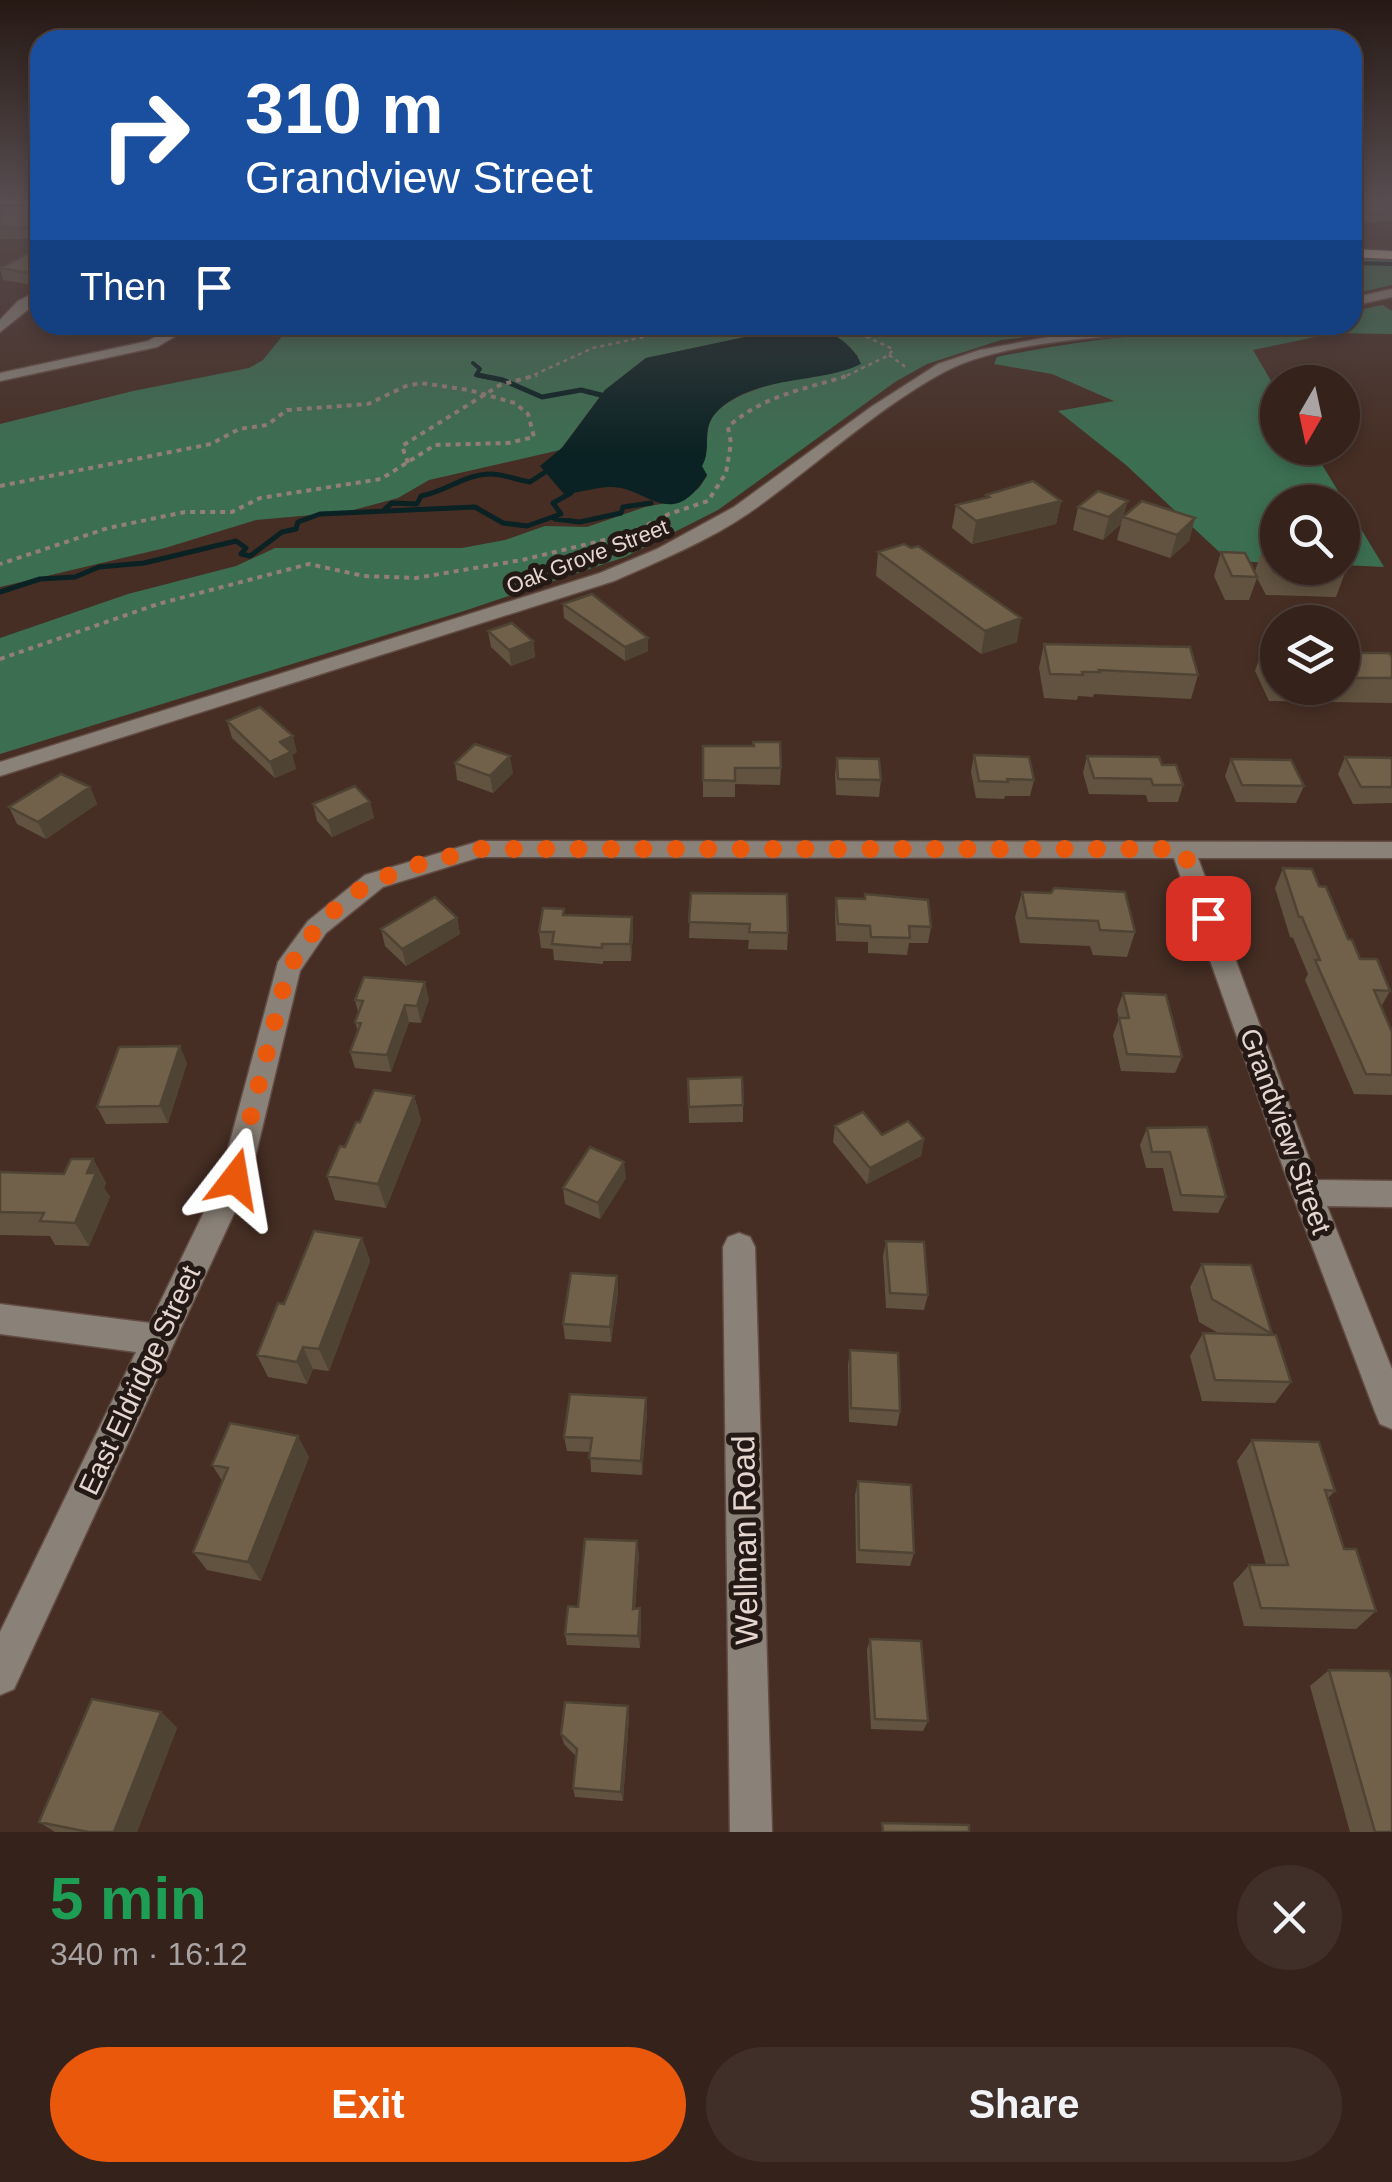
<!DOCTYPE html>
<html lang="en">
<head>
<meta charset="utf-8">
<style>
  :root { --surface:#34221b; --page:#3f2f28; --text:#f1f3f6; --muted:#a9a4a3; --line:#4e3f3a; --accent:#ea580c }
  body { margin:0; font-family:Helvetica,sans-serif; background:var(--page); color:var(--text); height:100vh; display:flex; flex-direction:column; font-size:38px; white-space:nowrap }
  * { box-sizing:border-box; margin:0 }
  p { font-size:32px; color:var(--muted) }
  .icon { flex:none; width:55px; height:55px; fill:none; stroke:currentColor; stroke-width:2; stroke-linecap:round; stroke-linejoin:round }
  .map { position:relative; height:1832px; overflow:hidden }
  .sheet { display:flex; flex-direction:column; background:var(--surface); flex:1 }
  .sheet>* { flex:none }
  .banner { position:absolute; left:30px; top:30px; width:1332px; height:305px; border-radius:30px; box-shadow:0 5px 15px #0003,0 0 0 2px var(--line); background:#1a4fa0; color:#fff; overflow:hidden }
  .needle { width:65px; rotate:189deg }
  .controls { position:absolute; left:1260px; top:365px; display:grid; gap:20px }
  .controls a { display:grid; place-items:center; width:100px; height:100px; border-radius:50%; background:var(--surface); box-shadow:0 5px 15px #0003,0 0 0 2px var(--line); font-size:50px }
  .pin { position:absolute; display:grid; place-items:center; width:85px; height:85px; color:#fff; margin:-42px; border-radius:20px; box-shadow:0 5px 15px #0006 }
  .me { position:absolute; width:110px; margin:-55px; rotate:14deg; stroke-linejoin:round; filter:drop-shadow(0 0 8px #0008) }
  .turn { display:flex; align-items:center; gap:35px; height:210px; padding:0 50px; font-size:45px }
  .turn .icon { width:130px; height:130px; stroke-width:2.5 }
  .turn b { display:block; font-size:70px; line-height:85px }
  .then { display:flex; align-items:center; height:95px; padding:0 50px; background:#0003; gap:20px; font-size:38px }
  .round { display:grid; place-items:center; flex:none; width:105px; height:105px; border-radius:52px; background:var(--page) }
  .head { display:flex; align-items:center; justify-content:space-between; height:170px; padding:0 50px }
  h1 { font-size:60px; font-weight:600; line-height:75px; color:#1e9e55 }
  .primary-button { display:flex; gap:20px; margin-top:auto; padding:20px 50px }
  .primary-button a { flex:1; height:115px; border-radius:60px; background:var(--accent); color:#fff; font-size:40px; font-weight:600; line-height:115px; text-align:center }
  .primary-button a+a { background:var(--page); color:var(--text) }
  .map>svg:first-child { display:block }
  .forest { fill:#3c6f52 }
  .water { fill:#0a2223 }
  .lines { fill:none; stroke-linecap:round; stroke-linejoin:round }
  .stream-far1 { stroke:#0a2223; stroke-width:4 }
  .stream { stroke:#0a2223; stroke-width:5 }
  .minor-casing { stroke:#634c43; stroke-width:3 }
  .major-casing { stroke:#634c43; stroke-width:3 }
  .path-far1 { stroke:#937f76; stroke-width:2.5; stroke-dasharray:4 4; stroke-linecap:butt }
  .path { stroke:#937f76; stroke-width:4; stroke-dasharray:5 5; stroke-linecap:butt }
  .minor { fill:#8a8278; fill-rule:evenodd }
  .major { fill:#e0d0bb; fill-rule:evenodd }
  .wall { fill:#615340 }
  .shaded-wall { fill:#4f4434 }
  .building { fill:#71614b; stroke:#4f4434; stroke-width:2.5 }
  .route { stroke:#ea580c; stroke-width:18; stroke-dasharray:0 32.4 }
  .labels { text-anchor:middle; stroke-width:10; stroke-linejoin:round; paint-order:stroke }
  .far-street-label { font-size:22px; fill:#e5d6cf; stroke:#241915 }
  .street-label { font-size:28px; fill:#e5d6cf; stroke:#241915 }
  .near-street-label { font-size:32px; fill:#e5d6cf; stroke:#241915 }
</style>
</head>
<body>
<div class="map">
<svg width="1392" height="1832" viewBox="0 0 1392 1832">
  <rect width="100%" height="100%" fill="#462e24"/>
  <path class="forest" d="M1353,259L1392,260V285L1353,294Z
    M1383,305L1392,311V334L1334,333L1253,350L1277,391L1278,448H1312L1384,567L1343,565L1342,502H1278L1277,563L1229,561L1126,465L1058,411L1114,401L1052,374L994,364L997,357C1113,333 1233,325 1352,325L1353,311Z
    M291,325H1123L1001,340L927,364L895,382L718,510L625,557L464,611L0,754V638L128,594L236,566L275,548H462L505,540L545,526L587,527L645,507L682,500L699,488L707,476L701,466C712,450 702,431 714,415C738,384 817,375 854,367L858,356L823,328L801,325L646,358L605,390L560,450L429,480L398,498L346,512L256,520L165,548L0,587V424L133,391L249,368L263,360Z"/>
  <path class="water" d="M801,325C825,327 852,341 861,364C819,385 748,374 714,415C701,431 712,450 702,466L707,475C671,533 648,487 611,487C595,487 580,493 564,494L540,466L563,447L605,390L646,358Z"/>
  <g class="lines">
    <path class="stream-far1" d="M1352,263L1392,264
      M473,363L480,369L476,375L491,378"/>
    <path class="stream" d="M478,375L503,380L542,397L581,390L609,397
      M385,509L392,503L417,504L421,496C445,492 465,474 491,474C502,474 518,480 530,482L553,467
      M555,519L580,522L621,513L623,507L651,503
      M0,592L40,579L75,577L99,567L144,563L236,541L246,548L241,554L250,556L282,532L296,529L298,522L320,514L475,507L503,523L527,526L561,514L553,503L571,493"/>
    <g class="minor-casing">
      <path id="minor" d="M1392,289V297L1352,306V298Z
        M40,290V300L0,332V320L18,301Z
        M177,325H194L157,347L0,381V373L148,341Z
        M1165,325H1222L1215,329C1141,335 1010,337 946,371C875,409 815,467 749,513C708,541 659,561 614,581L0,776V762L600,573L657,549L734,507L871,407L938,364L980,350L1069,333Z
        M480,841L1392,842V858H1198L1317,1180L1392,1181V1207L1327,1206L1392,1369V1429L1380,1424L1375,1412L1292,1193L1174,858L480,857L383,887L326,933L300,971L250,1179L14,1689L0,1695V1632L136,1352L0,1334V1304L150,1323L220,1179L278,962L308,921L365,875Z
        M739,1233L750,1237L755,1247L772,1832H730L723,1247L728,1237Z"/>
    </g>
    <g class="major-casing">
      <path id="major" d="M0,198L40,200V206L0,204Z
        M1352,249L1392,251V259L1352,257Z"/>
    </g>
    <path class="path-far1" d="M782,325H790
      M828,325L845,327L893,349L889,355L842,378
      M889,355L907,368
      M527,378L593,348L658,334L749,325"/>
    <path class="path" d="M408,463L402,446L500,385L537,375
      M0,486L211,444L239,429L267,425L287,410L368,404L406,386L421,383L469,390L515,403L528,414L534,437L508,443L435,445L381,479L260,498L232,512H185L108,528L0,564
      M0,659L158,604L309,564L364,576L416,578L522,560L629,534L669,514L708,501L726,473L731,443L728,427C763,395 806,389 850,375"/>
    <use href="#minor" class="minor"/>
    <use href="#major" class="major"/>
  </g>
  <path class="wall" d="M1352,198H1392V200L1354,201L1355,206L1392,205V221L1352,223Z
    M0,205L40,206V239H0Z
    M40,247V286L3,280L0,268Z
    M986,495L1061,501L1056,524L972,544L952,528L956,505L986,498Z
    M1078,507L1124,516L1195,518L1189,541L1170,558L1117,540L1121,524L1103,540L1073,530Z
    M911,548L1017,642L981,654L876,576L878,552Z
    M1262,550L1345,573L1336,597L1266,595L1257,578L1249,600H1225L1214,576L1221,552L1255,571Z
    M563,604L648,651L625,661L564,618Z
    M488,631L533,641L535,657L511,666L491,647Z
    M1044,644L1198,675L1191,699L1094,694L1093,697L1078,696L1077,700L1044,698L1039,668Z
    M1263,647H1278V688H1342V653L1392,657V703L1269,701L1255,671Z
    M227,721L297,752L292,755L296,769L275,778L232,738Z
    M703,746L781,768L780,785L735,784V797H703Z
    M974,755L1034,780L1030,796H1005L1004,799L976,798L971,772Z
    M1087,756L1162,765L1183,785L1178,802H1148L1146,795L1089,794L1083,773Z
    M1345,757L1392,758V803L1353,804L1338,774Z
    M837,758L881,780L879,797L836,795L835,775Z
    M1231,759L1304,786L1296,803L1236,802L1225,776Z
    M455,763L513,773L493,793L457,780Z
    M90,787L97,804L46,839L17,824L9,807Z
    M370,802L374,818L332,837L317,821L313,804Z
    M1283,868L1319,886L1348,939L1360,959L1390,991L1381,1007L1392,1032V1095L1354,1094L1305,980L1308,974L1293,938L1290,937L1275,888Z
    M1022,892L1135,932L1127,957L1093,955L1090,946L1020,943L1015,917Z
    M691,893L788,933L787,950L748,949L749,940L689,938Z
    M865,894L931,927L928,943H909L907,955L868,953V942L836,941L835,915L836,898L864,899Z
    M564,915L632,917L633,933L631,961H603V964L554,960L553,949L541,948L539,932Z
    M457,918L460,934L406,966L385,946L381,929Z
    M1123,993L1182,1057L1175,1073L1121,1071L1113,1035L1119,1019L1117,1010Z
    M429,999L421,1023L409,1022L391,1072L355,1068L350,1052L358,1032L355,1022L358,1012L355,1000Z
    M187,1063L168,1123L106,1124L97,1107Z
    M688,1079L743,1105V1122L689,1123Z
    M414,1096L421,1120L386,1208L335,1200L327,1176L360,1122Z
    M835,1126L882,1135L924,1139L921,1156L867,1184L833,1142Z
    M1147,1128L1226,1197L1218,1213L1173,1211L1163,1168H1146L1140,1145Z
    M93,1159L106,1183L104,1188L110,1197L89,1246L55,1245L50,1236L0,1235V1172L64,1174Z
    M626,1178L600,1219L565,1204L563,1188Z
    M362,1238L370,1261L329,1371L313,1369L307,1384L268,1377L257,1355L284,1304Z
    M886,1241L928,1295L924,1310L886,1308L883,1256Z
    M1202,1264L1272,1334L1291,1382L1275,1403L1202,1401L1190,1356L1203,1333L1220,1334L1199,1322L1190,1287Z
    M617,1276L618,1292L611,1342L565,1339L563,1324Z
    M850,1350L900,1411L897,1426L849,1422L848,1365Z
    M647,1412L642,1475L591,1472L590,1452L567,1451L564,1437Z
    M1252,1440L1335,1491L1328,1498L1344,1549L1376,1611L1356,1629L1244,1626L1233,1583L1249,1565H1266L1237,1461Z
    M309,1457L261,1581L207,1570L193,1552L223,1482L212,1465Z
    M858,1481L914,1553L910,1566L856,1563L855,1495Z
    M639,1554L635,1609L640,1608L641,1620L640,1648L567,1645L565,1634L578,1607Z
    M870,1639L928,1721L923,1731L871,1729L867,1650Z
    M1329,1670L1392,1832H1350L1310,1686Z
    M161,1712L177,1728L137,1832H55L39,1822Z
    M629,1717L623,1801L575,1797L573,1788L576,1756L564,1744L561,1734Z"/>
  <path class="shaded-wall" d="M1061,501L1056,524L972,544L976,521Z
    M1128,501L1121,524L1103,540L1109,517Z
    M1195,518L1189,541L1170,558L1177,535Z
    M1021,618L1017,642L981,654L985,631Z
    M648,638V651L625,661V647Z
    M533,641L535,657L511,666L509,650Z
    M293,736L297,752L292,755L296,769L275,778L270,762L280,742Z
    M510,756L513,773L493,793L490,776Z
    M90,787L97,804L46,839L38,822Z
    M370,802L374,818L332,837L328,821Z
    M632,917L633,933L631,961L630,944Z
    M457,918L460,934L406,966L402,949Z
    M425,982L429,999L421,1023L417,1006Z
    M405,1005L409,1022L391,1072L387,1055Z
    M180,1046L187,1063L168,1123L160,1106Z
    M414,1096L421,1120L386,1208L378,1184Z
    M924,1139L921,1156L867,1184L870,1168Z
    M93,1159L106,1183L104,1188L110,1197L89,1246L75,1223L87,1173Z
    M624,1162L626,1178L600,1219L598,1203Z
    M362,1238L370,1261L329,1371L319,1349Z
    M617,1276L618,1292L611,1342L610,1327Z
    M303,1347L313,1369L307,1384L297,1362Z
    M646,1398L647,1412L642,1475L641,1461Z
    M298,1436L309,1457L261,1581L248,1562Z
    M637,1541L639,1554L634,1621L633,1609Z
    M640,1608L641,1620L640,1648L638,1636Z
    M628,1706L629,1717L623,1801L621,1792Z
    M161,1712L177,1728L137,1832H114Z"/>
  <path class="building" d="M1352,198L1355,206L1392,205V213L1352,215Z
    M0,205L40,206V228L0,227Z
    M40,247V275L0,268Z
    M1033,481L1061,501L976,521L956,505L989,497L986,495Z
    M1098,491L1128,501L1109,517L1078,507Z
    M1142,501L1195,518L1177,535L1123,517Z
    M904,544L911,548L918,546L1021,618L985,631L878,552Z
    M1262,550H1278V568H1342L1345,573L1274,572Z
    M1221,552L1245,553L1257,577L1232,576Z
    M592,594L648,638L625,647L563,604Z
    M512,623L533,641L509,650L488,631Z
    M1044,644L1190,647L1198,675L1099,670L1100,672H1082L1083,675L1050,674Z
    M1263,647H1278V675Z
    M1342,653H1389L1392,657V678H1342Z
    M260,707L293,736L280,742L291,752L270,762L227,721Z
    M753,742H780L781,768H735V781L703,780V746H754Z
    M475,744L510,756L490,776L455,763Z
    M974,755L1029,757L1034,780L1007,779L1008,782L979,781Z
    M1087,756L1159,757L1162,765H1176L1183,785H1153L1151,779L1094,778Z
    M1345,757L1392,758V787H1361Z
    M837,758L879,759L881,780L838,779Z
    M1231,759L1291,760L1304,786L1242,785Z
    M61,774L90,787L38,822L9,807Z
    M355,786L370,802L328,821L313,804Z
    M1283,868L1312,869L1319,886L1326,887L1348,939L1352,940L1360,959H1377L1390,991L1374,990L1392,1032V1075L1366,1074L1315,960H1320L1302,917H1299Z
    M1054,888L1125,892L1135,932L1100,930L1098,921L1027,918L1022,892L1051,893Z
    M691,893L787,894L788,933L749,932L750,924L689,922Z
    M865,894L928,900L931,927L909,926L910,938L871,937L870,926L838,924L836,898L865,899Z
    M435,897L457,918L402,949L381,929Z
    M543,908L564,909L563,915L632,917L630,944H602V948L552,944L554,932H539Z
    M364,977L425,982L417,1006L405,1005L387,1055L350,1052L361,1023L355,1022L363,1001L355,1000Z
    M1123,993L1166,995L1182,1057L1127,1054L1119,1018H1129Z
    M180,1046L160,1106L97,1107L119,1047Z
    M742,1077L743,1105L689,1107L688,1079Z
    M374,1090L414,1096L378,1184L327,1176L340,1146L345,1147L356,1122H360Z
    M863,1112L882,1135L908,1121L924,1139L870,1168L835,1126Z
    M1207,1127L1226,1197L1181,1195L1170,1152H1152L1147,1128Z
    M590,1147L624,1162L598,1203L563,1188Z
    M71,1159H93L87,1173H96L75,1223L40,1221L44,1213L0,1212V1172L64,1174Z
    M314,1231L362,1238L319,1349L303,1347L297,1362L257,1355L278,1303L284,1304Z
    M886,1241L924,1242L928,1295L890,1293Z
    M1202,1264L1251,1265L1272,1334L1212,1299Z
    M571,1273L617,1276L610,1327L563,1324Z
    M1203,1333L1276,1335L1291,1382L1215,1380Z
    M850,1350L898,1353L900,1411L851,1408Z
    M570,1394L646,1398L641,1461L589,1458L592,1438L564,1437Z
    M230,1423L298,1436L248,1562L193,1552L228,1468L212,1465Z
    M1252,1440L1319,1442L1335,1491L1325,1490L1344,1549H1356L1376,1611L1261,1608L1249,1565H1288Z
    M858,1481L911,1485L914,1553L859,1550Z
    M585,1539L637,1541L633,1609L640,1608L638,1636L565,1634L568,1606L578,1607Z
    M870,1639L921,1641L928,1721L875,1719Z
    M1329,1670L1389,1671L1392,1679V1832H1375Z
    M92,1699L161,1712L114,1832H88L39,1822Z
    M565,1702L628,1706L621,1792L573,1788L577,1749L561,1734Z
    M882,1823L969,1825V1832H883Z"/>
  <linearGradient id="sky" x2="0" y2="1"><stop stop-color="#261914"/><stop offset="0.44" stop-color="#574c50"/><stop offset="1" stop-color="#574c50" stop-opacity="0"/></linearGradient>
  <rect width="1392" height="454" fill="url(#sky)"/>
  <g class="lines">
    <path class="route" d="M235,1179L288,969L317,927L347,898L374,881L420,864L480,849H1183L1208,918"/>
  </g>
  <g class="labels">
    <g class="far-street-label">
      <text transform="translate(587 556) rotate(-21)" y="8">Oak Grove Street</text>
    </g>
    <g class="street-label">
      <text transform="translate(1286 1131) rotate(70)" y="10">Grandview Street</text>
      <text transform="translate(139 1380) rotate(-65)" y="10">East Eldridge Street</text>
    </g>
    <g class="near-street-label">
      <text transform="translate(745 1540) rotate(-91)" y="11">Wellman Road</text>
    </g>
  </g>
</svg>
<div class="controls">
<a><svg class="needle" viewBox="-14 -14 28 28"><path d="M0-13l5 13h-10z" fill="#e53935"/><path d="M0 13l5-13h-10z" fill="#a9a4a3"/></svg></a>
<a><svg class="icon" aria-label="search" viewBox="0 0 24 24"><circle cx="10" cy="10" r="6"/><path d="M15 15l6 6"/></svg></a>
<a><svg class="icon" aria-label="layers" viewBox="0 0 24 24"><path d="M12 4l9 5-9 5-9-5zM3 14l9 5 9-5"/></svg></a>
</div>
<div class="pin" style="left:1208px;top:918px;background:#d93025"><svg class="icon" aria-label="arrive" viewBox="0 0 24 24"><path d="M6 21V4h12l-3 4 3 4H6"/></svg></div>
<svg class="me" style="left:235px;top:1179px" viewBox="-20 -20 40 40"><path d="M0-17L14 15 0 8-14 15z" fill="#ea580c" stroke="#fff" stroke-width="4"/></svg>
<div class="banner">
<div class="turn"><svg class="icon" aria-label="right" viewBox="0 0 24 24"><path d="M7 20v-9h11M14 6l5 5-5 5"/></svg><div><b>310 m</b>Grandview Street</div></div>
<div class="then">Then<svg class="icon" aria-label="arrive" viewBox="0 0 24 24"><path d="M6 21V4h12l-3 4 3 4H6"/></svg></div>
</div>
</div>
<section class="sheet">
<div class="head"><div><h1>5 min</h1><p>340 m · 16:12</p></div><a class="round"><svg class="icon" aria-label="close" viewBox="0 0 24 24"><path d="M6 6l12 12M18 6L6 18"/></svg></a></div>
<div class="primary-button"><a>Exit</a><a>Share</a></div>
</section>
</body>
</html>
